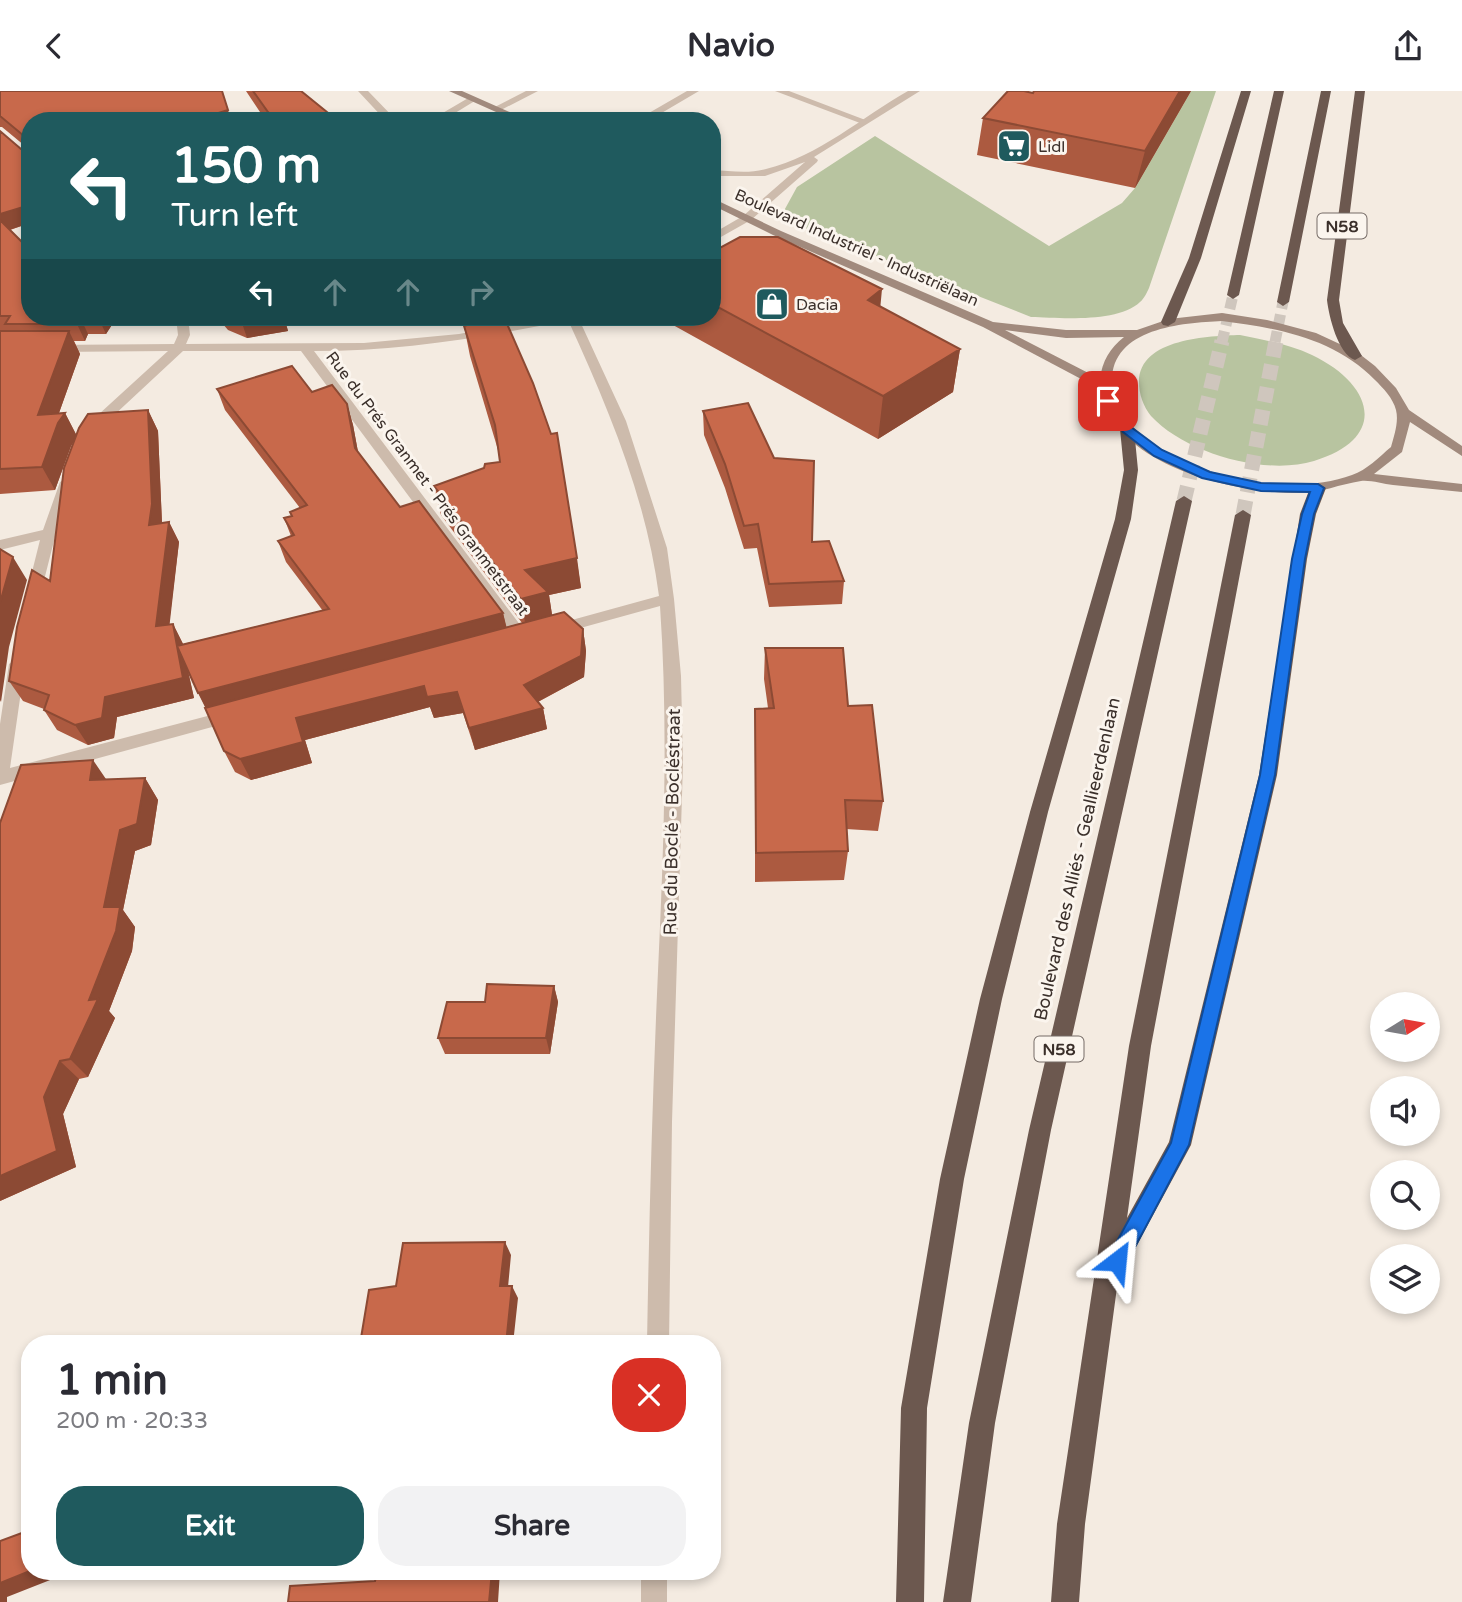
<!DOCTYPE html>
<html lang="en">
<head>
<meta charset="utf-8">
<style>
  :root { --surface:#fff; --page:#f2f2f3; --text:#2b2b33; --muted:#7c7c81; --accent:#1f5a5e }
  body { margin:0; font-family:"Varela Round",sans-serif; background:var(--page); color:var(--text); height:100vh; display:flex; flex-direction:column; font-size:26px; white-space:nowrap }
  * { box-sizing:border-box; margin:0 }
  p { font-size:23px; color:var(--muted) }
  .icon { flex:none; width:38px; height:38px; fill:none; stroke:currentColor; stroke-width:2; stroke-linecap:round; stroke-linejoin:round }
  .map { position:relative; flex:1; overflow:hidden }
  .details { position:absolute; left:21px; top:1244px; width:700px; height:245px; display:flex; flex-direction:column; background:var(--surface); border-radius:28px; box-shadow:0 4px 10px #0003 }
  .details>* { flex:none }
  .top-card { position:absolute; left:21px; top:21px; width:700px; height:214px; border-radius:28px; box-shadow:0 4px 10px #0003; background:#1f5a5e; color:#fff; overflow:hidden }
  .needle { width:46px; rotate:79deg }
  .tools { position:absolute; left:1370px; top:901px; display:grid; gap:14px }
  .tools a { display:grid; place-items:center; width:70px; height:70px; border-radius:50%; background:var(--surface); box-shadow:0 4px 10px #0003; font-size:35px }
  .pin { position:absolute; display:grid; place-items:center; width:60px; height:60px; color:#fff; margin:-30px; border-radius:14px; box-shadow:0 4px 10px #0006 }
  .me { position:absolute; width:77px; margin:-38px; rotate:29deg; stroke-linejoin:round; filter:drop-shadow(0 0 5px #0008) }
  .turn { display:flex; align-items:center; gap:24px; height:147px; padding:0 35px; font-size:32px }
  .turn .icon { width:91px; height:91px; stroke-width:2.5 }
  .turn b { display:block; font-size:49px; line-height:60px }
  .lanes { display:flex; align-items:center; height:66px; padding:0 35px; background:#0003; justify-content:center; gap:35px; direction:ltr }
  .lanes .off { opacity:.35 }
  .round { display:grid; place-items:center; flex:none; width:74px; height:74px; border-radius:28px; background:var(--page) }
  .headline { display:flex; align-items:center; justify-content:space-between; height:119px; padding:0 35px }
  h1 { font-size:42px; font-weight:700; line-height:52px }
  .cta { display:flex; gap:14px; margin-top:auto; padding:14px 35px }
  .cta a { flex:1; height:80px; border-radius:28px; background:var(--accent); color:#fff; font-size:28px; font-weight:700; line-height:80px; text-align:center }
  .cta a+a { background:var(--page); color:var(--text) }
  header { display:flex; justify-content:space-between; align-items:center; height:91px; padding:0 35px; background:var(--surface); font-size:32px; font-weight:700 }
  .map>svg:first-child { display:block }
  .green { fill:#b8c4a0 }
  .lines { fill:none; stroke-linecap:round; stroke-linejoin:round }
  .trunk-tunnel-far1 { stroke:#cfc6bd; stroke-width:11; stroke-dasharray:11 6; stroke-linecap:butt }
  .trunk-tunnel { stroke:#cfc6bd; stroke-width:15; stroke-dasharray:15 8; stroke-linecap:butt }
  .service { fill:#cdbbac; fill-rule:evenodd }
  .minor { fill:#cdbbac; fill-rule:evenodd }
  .secondary { fill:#a18a7d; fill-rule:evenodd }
  .trunk { fill:#6c584f; fill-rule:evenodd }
  .wall { fill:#ac5a40 }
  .shaded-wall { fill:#8c4a34 }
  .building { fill:#c8694b; stroke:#8c4a34; stroke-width:2 }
  .route { fill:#1a73e8; stroke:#114b97; stroke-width:2 }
  .labels { text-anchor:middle; stroke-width:6; stroke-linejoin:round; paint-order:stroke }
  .far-poi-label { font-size:16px; fill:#3b302b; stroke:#fbf5ee; text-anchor:start }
  .shield { fill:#fbf5ee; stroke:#756b66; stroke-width:2 }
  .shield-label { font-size:16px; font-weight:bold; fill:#3b302b }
  .far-street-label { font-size:16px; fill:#3b302b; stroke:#fbf5ee }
  .street-label { font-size:18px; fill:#3b302b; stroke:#fbf5ee }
</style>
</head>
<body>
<header><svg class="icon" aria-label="back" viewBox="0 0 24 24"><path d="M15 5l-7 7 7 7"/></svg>Navio<svg class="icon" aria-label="share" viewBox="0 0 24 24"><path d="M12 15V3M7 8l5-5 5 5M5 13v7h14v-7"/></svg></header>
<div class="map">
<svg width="1462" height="1511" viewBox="0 0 1462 1511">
  <rect width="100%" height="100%" fill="#f4ebe1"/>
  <path class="green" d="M1191,0H1216L1149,197C1147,201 1144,208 1140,211C1118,232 1060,227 1031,226L780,127L797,96L875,45L1049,155L1122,112L1135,97Z
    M1240,244C1264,249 1289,253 1312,264C1373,293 1390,347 1314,370C1265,385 1185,362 1151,325C1143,315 1139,303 1139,291C1139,247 1210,245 1240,244Z"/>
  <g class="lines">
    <path class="trunk-tunnel-far1" d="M1222,251L1233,204
      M1275,251L1283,211"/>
    <path class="trunk-tunnel" d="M1184,410L1222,250
      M1243,424L1276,250"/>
    <path class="service" d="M526,0H538L499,20L491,18Z
      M687,0H699L648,30H635Z
      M775,0H789L868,30L860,32Z"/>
    <path class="minor" d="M358,0H368L397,30H386Z
      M908,0H920L814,66L818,69L817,71L751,129L712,151V143L743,125L805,71L765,85H712V79C730,80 749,83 766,78C819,65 862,26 908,0Z
      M470,6L478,8L442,30H429Z
      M176,226H188L190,244L186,253L364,252L459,243L549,226H578L626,330L667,457L674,508L681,585L683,672L672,1031L669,1253H647C649,1136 652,1019 657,903C663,773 669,645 660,515L555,544L547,539L550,535L659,505C646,406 609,319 568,229C483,247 400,260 314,260L527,543L530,547L522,552L517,551L301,260H183L97,340H87V334L168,260L54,261L48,257L50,254L174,253L178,244Z
      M67,387L74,391L56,442L40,505L38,509H28L26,505L40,449L0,459V449L43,439L60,391Z
      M17,567L25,573L10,677L234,618L242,624L234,630L0,694V633L9,573Z
      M641,1480H667V1511H641Z"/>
    <path class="secondary" d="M449,0H462L530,30H516Z
      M712,107L781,140L993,231L1066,239H1137L1169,228L1222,222L1267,229L1316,242L1357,261L1375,275L1396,297L1409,319L1462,355V365L1410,331L1402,361L1374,383L1462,393V401C1439,399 1416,396 1393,394C1383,393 1371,389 1361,390C1340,393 1321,402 1299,402C1233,402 1114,375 1100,298L983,236L773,144L712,114ZM1222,230C1277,237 1334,247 1375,289C1383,297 1393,307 1396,319C1399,331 1394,345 1391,356C1379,366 1367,379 1352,384C1286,408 1183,385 1133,336C1121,325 1113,310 1112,294C1109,237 1181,232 1222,230ZM1005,239L1066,247L1124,246C1110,257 1102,270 1100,288Z"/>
    <path class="trunk" d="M1241,0H1251L1201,167L1175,231L1168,235L1163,234L1161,231L1189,167Z
      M1274,0H1284L1239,204L1233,208L1227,204Z
      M1321,0H1331L1289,211L1283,215L1277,211Z
      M1355,0H1365L1339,209L1343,232L1362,265L1355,269C1338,263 1329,226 1327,209Z
      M1127,334L1134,338L1138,379L1131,428L1048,721L1002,908L964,1088L927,1317L924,1511H896L901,1317L940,1088L980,908L1030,721L1115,428L1124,379L1120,338Z
      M1318,392L1326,397L1316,423L1307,468L1277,684L1191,1054L1118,1189L1085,1433L1079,1511H1051L1057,1433L1129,955L1235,424L1243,419L1251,424L1151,955L1127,1127L1169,1051L1259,684L1300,423L1310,397Z
      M1184,405L1192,410L1051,1039L995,1332L971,1511H943L969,1332L1029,1039L1176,410Z"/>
  </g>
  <path class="wall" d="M0,0H222L231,30H30V132L10,139L30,159V226H117L106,243H88L85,250H74L80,263L59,322H65L76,344L79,337L88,323L148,319L158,340L162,432L169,431L179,451L169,533H173L183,553L323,520L286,471L278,450L291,445L284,427L292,425L290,421L300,417L225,319L217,298L292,275L312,301L332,294L347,313L353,334L358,361L400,416L419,410L503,522L506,536L522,532L441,424L434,395L484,377L485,373L500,371L498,359L470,265L464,235L493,226H504L533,292L551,343L557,342L581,497L549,504L552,524L564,521L583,538L586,560L584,586L538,611L543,617L547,638L475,659L463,622L434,627L430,616L305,649L312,672L251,689L235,681L224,660L205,617H206L188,581L194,607L117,626L114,647L88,654L57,639L44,619V618L23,610L9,590L17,536L32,479L50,490L64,377L74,350L71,355L55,399L0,403V40L21,58H25V55L2,36H0Z
    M246,0H301L338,30H266Z
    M1034,0H1191L1135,97L977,64L983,27L1033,2Z
    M712,161L880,216L960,258L953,301L878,348L664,229V226H712Z
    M217,226H284L288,240L247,247L228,239Z
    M703,320L844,490L842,513L769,516L757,457L744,458L725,397L704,344Z
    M765,557L848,615L883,710L878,740L846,738L848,760L844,789L755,791V618L768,617L764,588Z
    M145,687L158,709L151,754L135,760L123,819L135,836L132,860L109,920L115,927L88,986L79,988L63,1023L76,1076L0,1110L106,689Z
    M554,895L558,911L550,963H445L438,947L485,911Z"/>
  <path class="shaded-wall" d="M1180,0H1191L1135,97L1145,60Z
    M228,19L231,30H193Z
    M30,114V132L3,141L0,135V123Z
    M882,198L878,241L868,209Z
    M80,226L88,243L85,250L77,233Z
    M98,226H117L106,243Z
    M278,226H284L288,240L247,247L242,232Z
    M324,226H369L327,233Z
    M69,240L80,263L50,347L38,324Z
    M960,258L953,301L878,348L883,305Z
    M347,313L353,334L361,377L355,357Z
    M148,319L158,340L162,433L149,434Z
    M65,322L77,345L71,355L55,399L42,376L58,332Z
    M169,431L179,451L167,556L156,535Z
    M13,466L27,489L9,556L1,611L0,609V512Z
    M577,467L581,497L549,504L553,530L526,537L521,508L525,479Z
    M503,522L508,542L208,622L198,602Z
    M173,533L183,553L177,555Z
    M583,538L586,560L584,586L528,616L524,594Z
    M177,555L187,575L194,607L117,626L114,647L88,654L75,634L105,606Z
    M424,595L457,601L463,622L434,627L430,616L305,649L312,672L251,689L240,668L296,627Z
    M543,617L547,638L475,659L469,637Z
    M93,669L108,691L90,689Z
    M145,687L158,709L151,754L135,760L123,819L135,836L132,860L109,920L115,927L88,986L70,968L89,909L104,816L120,739Z
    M554,895L558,911L550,963L546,947Z
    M60,970L79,988L63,1023L76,1076L0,1110V1085L44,1006Z
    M505,1151L511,1164L507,1207L500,1195Z
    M512,1195L518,1207L513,1253H506Z
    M30,1480H73L7,1506V1511H0V1492Z
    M492,1480H500L498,1511H489Z"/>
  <path class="building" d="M0,0H222L228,19L193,30H30V114L0,123V40L21,58H25L24,45L0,25Z
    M253,0H301L338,30H278L268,21Z
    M1008,0H1024L1033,2L1034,0H1180L1145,60L983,27Z
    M0,129L30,159V226H98H80L77,233H5L10,225H0Z
    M740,146H778L882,198L868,209L960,258L883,305L712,213V161Z
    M228,226H278L242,232Z
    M493,226H504L533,292L551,343L557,342L577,467L525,479L548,501L521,508L434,395L484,377L485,373L500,371L495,334L464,235Z
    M0,240H69L38,324L65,322L58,332L42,376L0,378Z
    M292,275L312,301L332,294L347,313L355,357L400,416L419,410L503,522L198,602L177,555L183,587L105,606L102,627L75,634L44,619L49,604L9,590L17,536L32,479L50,490L64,377L79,337L88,323L148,319L152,413L149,434L169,431L156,535L173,533L177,555L329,518L278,450L294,444L284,427L292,425L290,421L307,414L217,298Z
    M748,312L774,367L814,370L812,451L829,450L844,490L769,493L758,433L744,435L725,373L703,320Z
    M0,458L13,466L0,512Z
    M564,521L583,538L581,565L524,594L543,617L469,637L457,601L427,606L424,595L296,627L303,651L240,668L224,660L205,617Z
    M765,557H843L848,615L872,614L883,710L845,709L848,760L756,762L755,618L774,617Z
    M93,669L90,689L145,687L137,733L120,739L104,816H120L116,840L89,909L98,908L70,968L60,970L44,1006L57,1060L0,1085V732L21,674Z
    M487,893L554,895L546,947H438L447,911H485Z
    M505,1151L500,1195H512L506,1253H360L369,1199L396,1195L403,1152Z
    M30,1439V1480L0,1492V1450Z
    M377,1480H492L489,1511H288L290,1495L375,1490Z"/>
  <path class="route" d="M1104,307H1112L1131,336L1162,359L1210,381L1261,392L1318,393L1324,397L1314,423L1305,468L1275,684L1189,1054L1124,1177L1117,1180L1110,1177L1107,1170L1110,1163L1171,1052L1260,684L1292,468L1302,423L1310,401L1261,400L1202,387L1154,365L1123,341L1102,310Z"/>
  <defs>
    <g id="supermarket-square" transform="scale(1.75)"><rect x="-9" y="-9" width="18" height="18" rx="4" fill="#1f5a5e" stroke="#fbf5ee"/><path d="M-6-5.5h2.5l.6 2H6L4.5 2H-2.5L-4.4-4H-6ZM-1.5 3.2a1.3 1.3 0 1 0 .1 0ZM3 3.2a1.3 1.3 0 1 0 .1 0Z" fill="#fff"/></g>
    <g id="shop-square" transform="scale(1.75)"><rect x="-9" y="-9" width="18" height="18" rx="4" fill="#1f5a5e" stroke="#fbf5ee"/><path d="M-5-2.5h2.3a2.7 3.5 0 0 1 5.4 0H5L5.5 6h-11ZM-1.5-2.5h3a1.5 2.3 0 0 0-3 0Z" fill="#fff"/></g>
  </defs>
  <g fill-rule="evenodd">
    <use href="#supermarket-square" x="1014" y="55"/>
    <use href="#shop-square" x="772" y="213"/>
  </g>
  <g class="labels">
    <g class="far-poi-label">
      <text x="1038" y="61">Lidl</text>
      <text x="796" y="219">Dacia</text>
    </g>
    <g class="shield">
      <rect x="1317.5" y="122.5" width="49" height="25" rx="5"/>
      <rect x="1034.5" y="945.5" width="49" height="25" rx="5"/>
    </g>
    <g class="shield-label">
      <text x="1342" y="141">N58</text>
      <text x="1059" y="964">N58</text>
    </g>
    <g class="far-street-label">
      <text transform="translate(857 156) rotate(24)" y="6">Boulevard Industriel - Industriëlaan</text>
      <text transform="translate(428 392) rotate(53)" y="6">Rue du Prés Granmet - Prés Granmetstraat</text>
    </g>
    <g class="street-label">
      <text transform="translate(672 731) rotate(-89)" y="6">Rue du Boclé - Bocléstraat</text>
      <text transform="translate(1077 768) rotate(-77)" y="6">Boulevard des Alliés - Geallieerdenlaan</text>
    </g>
  </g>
</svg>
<div class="tools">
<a><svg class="needle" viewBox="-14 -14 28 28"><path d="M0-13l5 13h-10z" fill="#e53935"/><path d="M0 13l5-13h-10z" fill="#7c7c81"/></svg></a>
<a><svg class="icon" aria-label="sound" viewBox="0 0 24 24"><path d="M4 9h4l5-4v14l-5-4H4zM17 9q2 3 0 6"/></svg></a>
<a><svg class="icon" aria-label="search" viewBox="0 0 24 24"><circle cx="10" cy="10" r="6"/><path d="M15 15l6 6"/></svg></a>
<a><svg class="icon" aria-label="layers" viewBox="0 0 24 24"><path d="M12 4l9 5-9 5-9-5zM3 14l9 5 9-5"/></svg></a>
</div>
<div class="pin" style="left:1108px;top:310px;background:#d93025"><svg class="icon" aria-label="arrive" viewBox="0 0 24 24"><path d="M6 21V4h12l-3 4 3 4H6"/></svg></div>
<svg class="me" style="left:1117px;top:1170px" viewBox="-20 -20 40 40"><path d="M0-17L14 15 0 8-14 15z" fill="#1a73e8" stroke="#fff" stroke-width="4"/></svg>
<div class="top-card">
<div class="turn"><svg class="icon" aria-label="left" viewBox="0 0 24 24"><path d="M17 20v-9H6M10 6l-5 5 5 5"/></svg><div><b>150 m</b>Turn left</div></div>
<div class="lanes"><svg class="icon" aria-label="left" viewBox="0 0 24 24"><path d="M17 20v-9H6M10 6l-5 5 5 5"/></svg><svg class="icon off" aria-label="ahead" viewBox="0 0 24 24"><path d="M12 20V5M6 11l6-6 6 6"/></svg><svg class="icon off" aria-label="ahead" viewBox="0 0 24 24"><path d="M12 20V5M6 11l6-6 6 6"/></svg><svg class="icon off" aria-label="right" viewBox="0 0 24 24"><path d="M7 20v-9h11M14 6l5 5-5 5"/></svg></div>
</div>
<section class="details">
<div class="headline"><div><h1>1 min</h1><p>200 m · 20:33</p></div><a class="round" style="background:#d93025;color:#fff"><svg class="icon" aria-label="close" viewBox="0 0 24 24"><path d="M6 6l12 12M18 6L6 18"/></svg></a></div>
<div class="cta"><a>Exit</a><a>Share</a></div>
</section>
</div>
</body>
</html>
